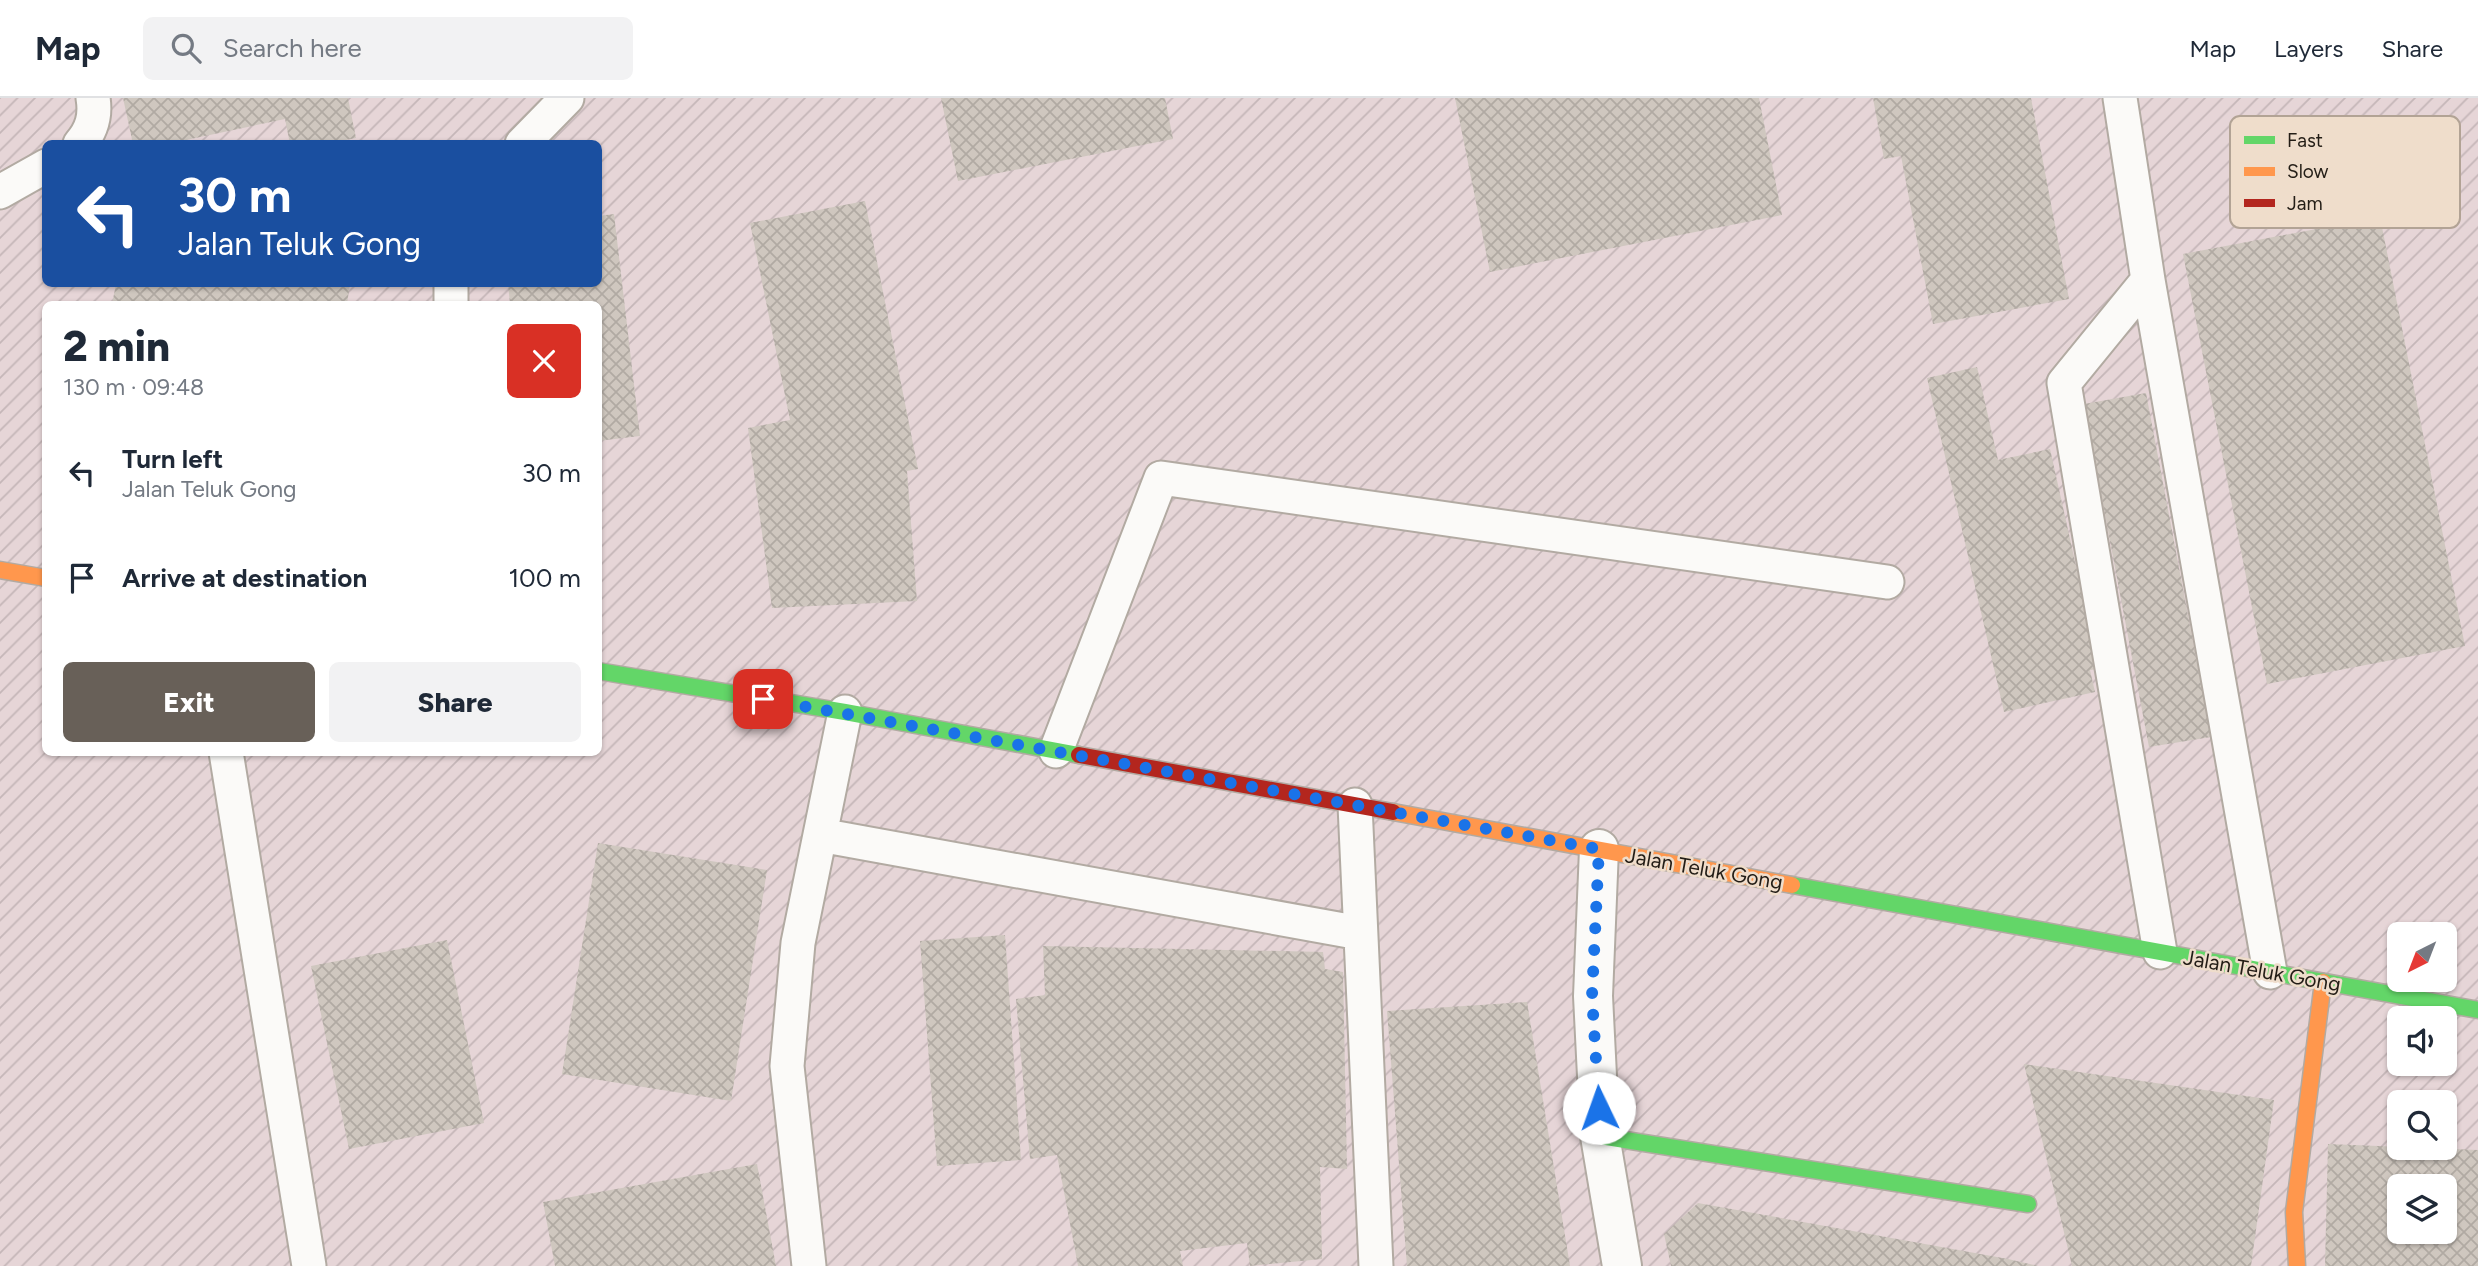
<!DOCTYPE html>
<html lang="en">
<head>
<meta charset="utf-8">
<style>
  :root { --surface:#fff; --page:#f2f2f3; --text:#1f2937; --muted:#747a83; --line:#e0e1e3; --accent:#686058 }
  body { margin:0; font-family:Figtree,sans-serif; background:var(--page); color:var(--text); height:100vh; display:flex; flex-direction:column; font-size:26px; white-space:nowrap }
  * { box-sizing:border-box; margin:0 }
  p { font-size:23px; color:var(--muted) }
  .icon { flex:none; width:38px; height:38px; fill:none; stroke:currentColor; stroke-width:2; stroke-linecap:round; stroke-linejoin:round }
  .map { position:relative; flex:1; overflow:hidden }
  .sheet { position:absolute; left:42px; top:203px; width:560px; height:455px; display:flex; flex-direction:column; background:var(--surface); border-radius:10px; box-shadow:0 2px 5px #0004 }
  .sheet>* { flex:none }
  .hud { position:absolute; left:42px; top:42px; width:560px; height:147px; border-radius:10px; box-shadow:0 2px 5px #0004; background:#1a4fa0; color:#fff; overflow:hidden }
  .needle { width:46px; rotate:222deg }
  .tools { position:absolute; left:2387px; top:824px; display:grid; gap:14px }
  .tools a { display:grid; place-items:center; width:70px; height:70px; border-radius:10px; background:var(--surface); box-shadow:0 2px 5px #0004; font-size:35px }
  .pin { position:absolute; display:grid; place-items:center; width:60px; height:60px; color:#fff; margin:-30px; border-radius:14px; box-shadow:0 4px 10px #0006 }
  .me { position:absolute; width:77px; margin:-38px; rotate:357deg; stroke-linejoin:round; filter:drop-shadow(0 0 5px #0008) }
  .turn { display:flex; align-items:center; gap:24px; height:147px; padding:0 21px; font-size:32px }
  .turn .icon { width:91px; height:91px; stroke-width:2.5 }
  .turn b { display:block; font-size:49px; line-height:60px }
  .round { display:grid; place-items:center; flex:none; width:74px; height:74px; border-radius:10px; background:var(--page) }
  .headline { display:flex; align-items:center; justify-content:space-between; height:119px; padding:0 21px }
  h1 { font-size:42px; font-weight:800; line-height:52px }
  .cta { display:flex; gap:14px; margin-top:auto; padding:14px 21px }
  .cta a { flex:1; height:80px; border-radius:10px; background:var(--accent); color:#fff; font-size:28px; font-weight:800; line-height:80px; text-align:center }
  .cta a+a { background:var(--page); color:var(--text) }
  ul { padding:0; list-style:none }
  li { display:flex; align-items:center; gap:21px; height:105px; padding:0 21px }
  li div { flex:1 }
  li b { display:block; font-size:26px }
  li em { font-style:normal }
  header { display:flex; align-items:center; gap:42px; box-sizing:border-box; height:98px; padding:0 35px; background:var(--surface); border-bottom:2px solid var(--line) }
  header strong { font-size:33px }
  nav { display:flex; gap:38px; margin-inline-start:auto; font-size:24px }
  .search { width:490px; height:63px; background:var(--page); display:flex; align-items:center; gap:18px; box-sizing:border-box; padding:0 24px; border-radius:10px; color:var(--muted); font-size:26px }
  .map>svg:first-child { display:block }
  .industrial { fill:url(#industrial-furrows); fill-rule:evenodd }
  .building { fill:url(#building-cross-hatch); fill-rule:evenodd }
  .lines { fill:none; stroke-linecap:round; stroke-linejoin:round }
  .lane-casing { stroke:#b2aaa2; stroke-width:37 }
  .street-casing { stroke:#b2aaa2; stroke-width:42 }
  .fast-casing { stroke:#b2aaa2; stroke-width:19 }
  .slow-casing { stroke:#b2aaa2; stroke-width:19 }
  .jam-casing { stroke:#b2aaa2; stroke-width:19 }
  .lane { stroke:#fbfaf8; stroke-width:33 }
  .street { stroke:#fbfaf8; stroke-width:38 }
  .fast { stroke:#63d668; stroke-width:16 }
  .slow { stroke:#ff974d; stroke-width:16 }
  .jam { stroke:#b3261e; stroke-width:16 }
  .route { stroke:#1a73e8; stroke-width:12; stroke-dasharray:0 21.6 }
  .labels { text-anchor:middle; stroke-width:5; stroke-linejoin:round; paint-order:stroke }
  .street-label { font-size:21px; fill:#231d16; stroke:#efddcb }
  .key { fill:#efddcb; stroke:#b2a395; stroke-width:2 }
  .key-label { font-size:19px; fill:#231d16 }
</style>
</head>
<body>
<header>
<strong>Map</strong>
<div class="search"><svg class="icon" aria-label="search" viewBox="0 0 24 24"><circle cx="10" cy="10" r="6"/><path d="M15 15l6 6"/></svg>Search here</div>
<nav><a>Map</a><a>Layers</a><a>Share</a></nav>
</header>
<div class="map">
<svg width="2478" height="1168" viewBox="0 0 2478 1168">
  <defs>
    <pattern id="industrial-furrows" width="10" height="10" patternUnits="userSpaceOnUse" patternTransform="scale(1.75)"><rect width="10" height="10" fill="#e6d5d7"/><path d="M-1 1l2-2M0 10L10 0M9 11l2-2" fill="none" stroke="#c5b6b8"/></pattern>
    <pattern id="building-cross-hatch" width="8" height="8" patternUnits="userSpaceOnUse" patternTransform="scale(1.75)"><rect width="8" height="8" fill="#cfc7bf"/><path d="M0 0l8 8M0 8l8-8" fill="none" stroke="#b1aaa3"/></pattern>
  </defs>
  <rect width="100%" height="100%" fill="#e7ddd3"/>
  <path class="industrial" d="M0,0H2478V1168H0ZM46,46H598V186H46ZM46,206H598V654H46ZM2399,836H2445V882H2399ZM2399,920H2445V966H2399ZM2399,1004H2445V1050H2399ZM2399,1088H2445V1134H2399Z"/>
  <path class="building" d="M123,0H348L356,40L326,46H290L285,21L167,46H133Z
    M941,0H1165L1173,41L958,83Z
    M1455,0H1759L1782,117L1490,174Z
    M1873,0H2031L2069,201L1933,226L1901,58L1884,61Z
    M865,103L918,371L907,373L917,503L772,510L748,330L790,322L750,125Z
    M614,116L640,338L598,343V206H510L508,186H598V118Z
    M2380,119L2465,548L2267,586L2183,156Z
    M116,186H350L347,206H112Z
    M1977,269L1998,362L2050,351L2099,571L2090,572L2095,594L2004,614L1927,280Z
    M2146,295L2211,639L2149,649L2084,306Z
    M598,745L767,772L731,1003L562,976Z
    M1005,837L1021,1062L937,1068L920,843Z
    M447,842L484,1025L349,1051L311,868Z
    M1043,848L1323,854L1325,871L1343,874L1347,1071L1320,1069L1322,1161L1250,1168L1247,1145L1180,1153L1183,1168H1078L1057,1057L1030,1061L1016,901L1045,897Z
    M1527,904L1570,1168H1407L1387,913Z
    M2024,966L2274,1002L2251,1168H2072Z
    M2328,1046L2478,1052V1168H2325ZM2399,1088H2445V1134H2399Z
    M757,1066L776,1168H555L543,1104Z
    M1698,1105L2008,1161L2038,1168H1671L1664,1136Z"/>
  <g class="lines">
    <g class="lane-casing">
      <path id="lane" d="M2120,0L2148,182L2270,874
        M80,46C92,32 96,18 93,0
        M522,46L567,0
        M0,94L46,68
        M2148,182L2064,285L2160,854
        M451,186V206
        M1056,653L1161,380L1887,484
        M226,654L309,1168
        M1355,707L1376,1168
        M820,737L1360,835
        M809,1168L787,968L798,845L845,614"/>
    </g>
    <g class="street-casing">
      <path id="street" d="M1599,751L1593,898L1600,1038L1622,1168"/>
    </g>
    <g class="fast-casing">
      <path id="fast" d="M598,573L845,614L1079,657
        M1792,787L2478,912
        M1600,1038L2028,1106"/>
    </g>
    <g class="slow-casing">
      <path id="slow" d="M0,472L46,480
        M1393,714L1792,787
        M2297,1168L2294,1114L2323,884"/>
    </g>
    <g class="jam-casing">
      <path id="jam" d="M1079,657L1393,714"/>
    </g>
    <use href="#lane" class="lane"/>
    <use href="#street" class="street"/>
    <use href="#fast" class="fast"/>
    <use href="#slow" class="slow"/>
    <use href="#jam" class="jam"/>
  </g>
  <g class="lines">
    <path class="route" d="M763,601L1599,751L1592,898L1599,1010"/>
  </g>
  <g class="labels">
    <g class="street-label">
      <text transform="translate(1704 771) rotate(10)" y="7">Jalan Teluk Gong</text>
      <text transform="translate(2262 873) rotate(10)" y="7">Jalan Teluk Gong</text>
    </g>
  </g>
  <rect x="2230" y="18" width="230" height="112" rx="10" class="key"/>
  <rect x="2244" y="38" width="31" height="8" fill="#63d668"/>
  <rect x="2244" y="69" width="31" height="9" fill="#ff974d"/>
  <rect x="2244" y="101" width="31" height="8" fill="#b3261e"/>
  <g class="key-label">
    <text x="2287" y="49">Fast</text>
    <text x="2287" y="80">Slow</text>
    <text x="2287" y="112">Jam</text>
  </g>
</svg>
<div class="tools">
<a><svg class="needle" viewBox="-14 -14 28 28"><path d="M0-13l5 13h-10z" fill="#e53935"/><path d="M0 13l5-13h-10z" fill="#747a83"/></svg></a>
<a><svg class="icon" aria-label="sound" viewBox="0 0 24 24"><path d="M4 9h4l5-4v14l-5-4H4zM17 9q2 3 0 6"/></svg></a>
<a><svg class="icon" aria-label="search" viewBox="0 0 24 24"><circle cx="10" cy="10" r="6"/><path d="M15 15l6 6"/></svg></a>
<a><svg class="icon" aria-label="layers" viewBox="0 0 24 24"><path d="M12 4l9 5-9 5-9-5zM3 14l9 5 9-5"/></svg></a>
</div>
<div class="pin" style="left:763px;top:601px;background:#d93025"><svg class="icon" aria-label="arrive" viewBox="0 0 24 24"><path d="M6 21V4h12l-3 4 3 4H6"/></svg></div>
<svg class="me" style="left:1599px;top:1010px" viewBox="-20 -20 40 40"><circle r="19" fill="#fff"/><path d="M0-13L10 11 0 6-10 11z" fill="#1a73e8"/></svg>
<div class="hud">
<div class="turn"><svg class="icon" aria-label="left" viewBox="0 0 24 24"><path d="M17 20v-9H6M10 6l-5 5 5 5"/></svg><div><b>30 m</b>Jalan Teluk Gong</div></div>
</div>
<section class="sheet">
<div class="headline"><div><h1>2 min</h1><p>130 m · 09:48</p></div><a class="round" style="background:#d93025;color:#fff"><svg class="icon" aria-label="close" viewBox="0 0 24 24"><path d="M6 6l12 12M18 6L6 18"/></svg></a></div>
<ul>
<li><svg class="icon" aria-label="left" viewBox="0 0 24 24"><path d="M17 20v-9H6M10 6l-5 5 5 5"/></svg><div><b>Turn left</b><p>Jalan Teluk Gong</p></div><em>30 m</em></li>
<li><svg class="icon" aria-label="arrive" viewBox="0 0 24 24"><path d="M6 21V4h12l-3 4 3 4H6"/></svg><div><b>Arrive at destination</b></div><em>100 m</em></li>
</ul>
<div class="cta"><a>Exit</a><a>Share</a></div>
</section>
</div>
</body>
</html>
